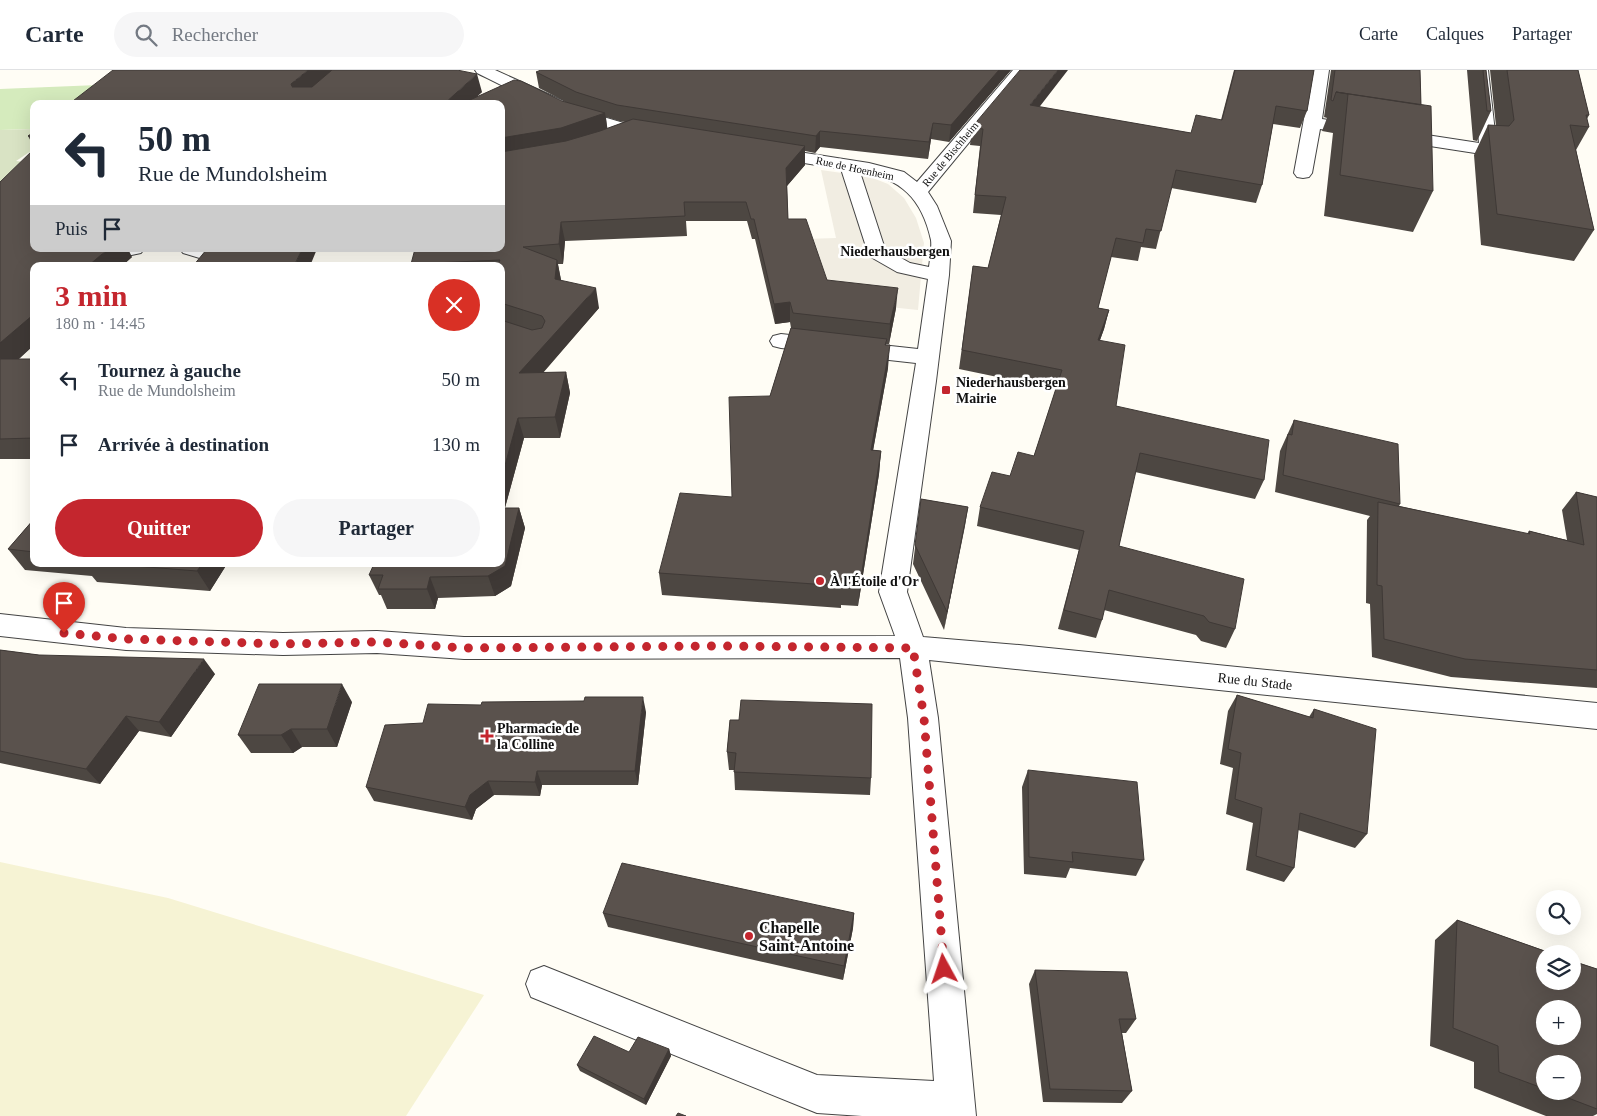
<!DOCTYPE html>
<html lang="fr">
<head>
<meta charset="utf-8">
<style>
  :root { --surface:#fff; --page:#f6f6f7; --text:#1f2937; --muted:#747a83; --line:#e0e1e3; --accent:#c4262e }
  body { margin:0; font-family:Georgia,serif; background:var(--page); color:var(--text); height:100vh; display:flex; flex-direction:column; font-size:19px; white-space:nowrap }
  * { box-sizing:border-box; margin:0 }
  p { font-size:16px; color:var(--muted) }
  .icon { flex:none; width:28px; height:28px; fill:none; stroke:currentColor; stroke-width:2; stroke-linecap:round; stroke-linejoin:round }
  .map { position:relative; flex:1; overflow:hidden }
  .drawer { position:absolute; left:30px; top:192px; width:475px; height:305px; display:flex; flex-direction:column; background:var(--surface); border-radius:10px; box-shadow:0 5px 20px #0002 }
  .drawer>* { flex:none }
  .top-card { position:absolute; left:30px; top:30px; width:475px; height:152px; border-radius:10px; box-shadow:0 5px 20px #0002; background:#fff; color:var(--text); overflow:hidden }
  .fabs { position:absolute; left:1536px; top:820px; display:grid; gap:10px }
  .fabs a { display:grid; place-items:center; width:45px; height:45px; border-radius:50%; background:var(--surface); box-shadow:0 5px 20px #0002; font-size:25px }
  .pin { position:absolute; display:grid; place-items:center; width:42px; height:42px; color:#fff; margin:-51px -21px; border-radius:50% 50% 50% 0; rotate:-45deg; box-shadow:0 0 5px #0007 }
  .pin .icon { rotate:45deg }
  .me { position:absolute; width:55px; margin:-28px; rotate:355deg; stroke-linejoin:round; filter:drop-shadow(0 0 4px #0008) }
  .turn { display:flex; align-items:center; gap:18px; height:105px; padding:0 25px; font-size:22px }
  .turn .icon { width:65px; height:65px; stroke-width:2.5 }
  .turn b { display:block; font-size:35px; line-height:42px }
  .then { display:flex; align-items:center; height:48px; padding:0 25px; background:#0003; gap:10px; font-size:19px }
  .round { display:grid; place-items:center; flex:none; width:52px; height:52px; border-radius:26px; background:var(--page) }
  .overview { display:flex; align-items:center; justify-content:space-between; height:85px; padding:0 25px }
  h1 { font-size:30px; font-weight:600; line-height:38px; color:var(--accent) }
  .primary-button { display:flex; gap:10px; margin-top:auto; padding:10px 25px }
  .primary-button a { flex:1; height:58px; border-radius:30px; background:var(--accent); color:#fff; font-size:20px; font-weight:600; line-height:58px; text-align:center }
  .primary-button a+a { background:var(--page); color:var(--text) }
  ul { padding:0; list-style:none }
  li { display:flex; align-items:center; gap:15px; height:65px; padding:0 25px }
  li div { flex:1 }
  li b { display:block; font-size:19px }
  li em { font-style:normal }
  header { display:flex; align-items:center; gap:30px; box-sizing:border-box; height:70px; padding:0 25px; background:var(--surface); border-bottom:1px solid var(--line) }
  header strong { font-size:24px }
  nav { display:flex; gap:28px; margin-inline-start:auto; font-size:18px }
  .search { width:350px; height:45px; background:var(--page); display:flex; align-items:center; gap:12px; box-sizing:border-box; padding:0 18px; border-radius:28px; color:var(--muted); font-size:19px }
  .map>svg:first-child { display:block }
  .farmland { fill:#f6f3d4 }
  .green { fill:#d5ebbd }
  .cemetery { fill:#d9e3c4 }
  .plaza { fill:#f1ede2 }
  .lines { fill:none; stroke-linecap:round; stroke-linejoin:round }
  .minor-casing { stroke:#444; stroke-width:2 }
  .minor { fill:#fff; fill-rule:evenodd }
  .wall { fill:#4d4742; fill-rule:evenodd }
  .shaded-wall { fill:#3f3936 }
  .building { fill:#5a524d; stroke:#3f3936; fill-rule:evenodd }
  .route { stroke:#c4262e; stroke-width:9; stroke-dasharray:0 16.2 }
  .poi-dot { fill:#c4262e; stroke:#fff; stroke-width:2 }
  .labels { text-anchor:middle; stroke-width:5; stroke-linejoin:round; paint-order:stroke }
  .far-street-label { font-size:11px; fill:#111; stroke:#fff }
  .far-quarter-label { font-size:14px; font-weight:bold; fill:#111; stroke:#fff }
  .poi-label { font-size:14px; font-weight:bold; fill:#111; stroke:#fff; text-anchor:start }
  .street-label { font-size:14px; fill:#111; stroke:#fff }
  .near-poi-label { font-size:16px; font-weight:bold; fill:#111; stroke:#fff; text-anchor:start }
</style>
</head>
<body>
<header>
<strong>Carte</strong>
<div class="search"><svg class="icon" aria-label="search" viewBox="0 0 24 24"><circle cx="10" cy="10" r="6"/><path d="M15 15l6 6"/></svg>Rechercher</div>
<nav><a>Carte</a><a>Calques</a><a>Partager</a></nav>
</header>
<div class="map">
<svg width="1597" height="1046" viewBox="0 0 1597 1046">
  <rect width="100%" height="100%" fill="#fffdf5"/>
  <path class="farmland" d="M0,792L168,828L484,925L406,1046H0Z"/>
  <path class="green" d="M98,15L82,34H34V59L0,60V19Z"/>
  <path class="cemetery" d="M34,59V79L16,91L34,93L0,144V60Z"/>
  <path class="plaza" d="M821,100L870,107L888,114L904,128L916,148L924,173L918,240L823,230L805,169L836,168Z"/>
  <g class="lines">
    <g class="minor-casing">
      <path id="minor" d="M475,0H495L590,43L627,54L654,59L657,63L654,67C642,70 628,65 616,62C567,49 523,26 477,3Z
        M1013,0H1029L928,122L937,136L951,171L949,205L936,311L907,522L923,567L1019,575L1597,633V659L929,590L938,648L976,1046H862L817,1043L531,927L526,914L531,901L544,896L817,1005L934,1011L908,648L900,588L464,589L377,583L283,585L126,580L0,566V544L126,558L283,563L377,561L464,567L895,566L879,522L916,293L781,278L773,276L770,271L773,266L781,264L918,279L928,209L897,202L869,186L841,99L767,87L761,86L758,82L761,78L767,77L869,93L904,102L917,112ZM860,102C901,108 922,129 931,170C932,178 930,189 929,197L910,193L885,179Z
        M1313,0H1329L1322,49L1479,73L1472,0H1488L1497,80L1494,84L1488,85L1320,59L1312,103L1309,107L1303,108L1297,107L1294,103Z
        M105,179H144L141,183L94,193L87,191L84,187L87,183Z
        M180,179H210L253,192L256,196H226L183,183Z"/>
    </g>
    <use href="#minor" class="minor"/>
  </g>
  <path class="wall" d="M113,0L482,22L476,27L562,31L568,33L539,18L536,2L1011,0L949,72L931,69L928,89L820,77L815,83L805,81V95L787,116L788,149L827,210L896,238L889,274H886L888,298L873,380L881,381L879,404L858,536L841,535V538L662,525L659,503L732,427L770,326L791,258L790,252L775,254L755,169H752L747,151H686L687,166L565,171L563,194H558L561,210L599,238L543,303L566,302L570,323L560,368H524L505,438H519L525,458L511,516L495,526L438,528L435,539H387L381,525H379L369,505L501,494V196H412L411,194L501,34ZM606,47L619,51L625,52L607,59Z
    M1234,0H1314L1307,41L1300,58L1273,54L1262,115L1256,133L1171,118L1156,179L1141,177L1138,191L1111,187L1098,238L1109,240L1104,259L1100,270L1116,336L1264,410L1255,429L1135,402L1119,476L1235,559L1226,578L1201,571L1196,565L1104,540L1102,550L1096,568L1058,559L1079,480L977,456L980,437L1010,406L1034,386L1056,319L959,299L973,196L988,198L1001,145L973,143L980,76L970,75L972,57L1039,37L1191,63L1221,50Z
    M1331,0H1420L1421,35L1433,121L1413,162L1324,146L1333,63L1322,61L1327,48L1324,47Z
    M1467,0H1486L1491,41L1477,71L1473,70Z
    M1490,0H1578L1589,45L1587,49L1589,57L1576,80L1594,160L1574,191L1481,175L1474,85L1488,55L1496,56Z
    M34,62V77L28,66Z
    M0,112L34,179L132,187L122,196H34V275L19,289H34V389H0Z
    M1294,350L1400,434L1399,436L1527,464L1529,461L1567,470L1562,440L1576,422L1597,427V618L1451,607L1372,587L1370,534L1366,533L1367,450L1370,446L1275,422L1280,381Z
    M921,429L968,437L944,560L913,494Z
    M34,449V494H227L210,521L97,512L92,506L25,500L8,479Z
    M0,580L39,585L215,604L171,667L139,661L100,714L0,693Z
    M1237,625L1309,647L1314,639L1367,764L1355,778L1298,760L1294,798L1284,812L1246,800L1253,753L1226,744L1233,698L1220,694L1228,641Z
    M352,632L337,677H302L293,683H251L238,665Z
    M646,642L638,715H542L540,726L494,725L476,739L472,750L374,731L366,717Z
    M730,650L871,708L870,725L735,720L734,700H729L727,682Z
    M1028,700L1144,790L1136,806L1070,798L1066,808L1024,804L1022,717Z
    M603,843H854L853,858L843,910L608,857Z
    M1457,850L1597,899V1044L1593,1046H1546L1474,1018V992L1430,976L1435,870ZM1545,994L1572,1021H1545Z
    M1035,900L1136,949L1126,963H1122L1132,1021L1122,1033L1043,1032L1029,914Z
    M669,979L671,986L646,1035L580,1001L577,995L629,982Z"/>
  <path class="shaded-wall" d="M308,0H335L298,33L291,14Z
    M999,0H1011L949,72L951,55Z
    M1058,0H1068L1027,53L1030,35Z
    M477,4L482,22L469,34H444Z
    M605,43L608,62L501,88V68Z
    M933,53L931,69L928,89L929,72Z
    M820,61V77L815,83L816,66Z
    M805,76V95L786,117V98Z
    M561,152L565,171L563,194L559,174Z
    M108,179H128L132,187L122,196H88Z
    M302,179H317L310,196H294Z
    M557,190L561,210L559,229L555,209Z
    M596,218L599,238L524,324L519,303Z
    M898,218L896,238L889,274L890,254Z
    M790,232V252L775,254L774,234Z
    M1109,240L1104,259L1093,289L1098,270Z
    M34,244V275L7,299L0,288V273Z
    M890,275L888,298L869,403L871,380Z
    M566,302L570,323L560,368L555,347Z
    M518,348L524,368L501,452V410Z
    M881,381L879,404L858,536L860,514Z
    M968,437L965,456L944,560L947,542Z
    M519,438L525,458L511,516L495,526L488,506Z
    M202,494H227L210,521L197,501Z
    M430,507L438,528L435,539L427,519Z
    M204,589L215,604L171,667L159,652Z
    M342,614L352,632L337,677L327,659Z
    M643,627L646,642L638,715L635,701Z
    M126,646L139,661L100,714L86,699Z
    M291,659L302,677L293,683L281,665Z
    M537,701L542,715L540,726L535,712Z
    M488,711L494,725L476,739L472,750L465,737L470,725Z
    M854,843L853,858L843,910L844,896Z
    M669,979L671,986L646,1035L644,1029Z"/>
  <path class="building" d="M113,0H308L291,14L292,17H312L332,0H457L477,4L444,34H69Z
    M541,0H999L951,55L933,53L929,72L820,61L816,66L617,35L576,22L536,2Z
    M1020,0H1058L1030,35L1191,63L1196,45L1222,50L1235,0H1314L1307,41L1276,36L1262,115L1176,100L1161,161L1146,159L1143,173L1116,168L1098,238L1109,240L1098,270L1125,275L1116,336L1269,370L1264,410L1140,383L1119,476L1244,509L1235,559L1209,552L1204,546L1109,520L1102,550L1064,540L1084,461L980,437L992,402L1010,406L1018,382L1034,386L1062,300L962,280L973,196L988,198L1006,127L975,125L983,59L972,57Z
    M1335,0H1420L1421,35L1336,22L1333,31L1331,30Z
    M1483,0H1486L1491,41H1487Z
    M1507,0H1578L1589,45H1586L1589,57L1570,55L1594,160L1497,144L1488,55L1509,56L1514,50Z
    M514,10L521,11L562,31L605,43L561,58L501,68V34H461Z
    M1336,22L1431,36L1433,121L1340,105L1348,24Z
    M633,49L805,76L786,98L788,149H806L827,210L898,218L890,254L793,243L790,232L774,234L754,149H751L746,132H684L685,146L561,152L559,174L523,177L557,190L555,209L596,218L519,303L566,302L555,347L518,348L501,410V250L532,260L542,258L545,251L542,246L501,233V196H497L500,190L411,194L415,179H501V82L566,71L600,61Z
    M34,62V67L28,66Z
    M34,79V179H108L88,196H34V244L0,273V112Z
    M207,179H302L294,196H193Z
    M791,258L887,269L885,275H890L871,380L881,381L860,514L842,512V516L659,503L680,423L732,427L729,327L770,326Z
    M0,289H34V368L0,369Z
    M1294,350L1398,374L1400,434L1283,405L1288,364L1292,365Z
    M1576,422L1597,427V600L1465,589L1384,569L1382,516L1377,515L1378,432L1530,464L1529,461L1584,475Z
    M921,429L968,437L947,542L915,475Z
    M501,438H519L505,496L488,506L430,507L427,519H378L383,505H369L374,494H501Z
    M34,449V482L8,479Z
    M110,494H202L197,501Z
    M0,580L39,585L204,589L159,652L126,646L86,699L0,681Z
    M259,614H342L327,659H291L281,665H238Z
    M1237,625L1313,648L1314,639L1376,659L1367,764L1300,743L1294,798L1256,786L1262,738L1235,729L1241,683L1228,679Z
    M585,627H643L635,701H537L535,712L488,711L470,725L465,737L366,717L385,655L423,653L428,634L481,635L482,632L584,631Z
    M741,630L872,634L871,708L734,702L736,683L727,682L730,650H739Z
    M1028,700L1137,712L1144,790L1072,782L1073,792L1029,787Z
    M622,793L854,843L844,896L603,843Z
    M1457,850L1553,884H1545V911H1572V891L1597,899V1039L1550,1021H1572V994H1545V1019L1499,1002L1498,976L1453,958ZM1545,939H1572V966H1545Z
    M1035,900L1127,902L1136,949H1119L1132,1021L1050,1019Z
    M594,966L629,982L638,967L669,979L644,1029L577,995Z
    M678,1043L686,1046H676Z"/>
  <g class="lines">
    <path class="route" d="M64,563L126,569L283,574L377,572L464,578L718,576L913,578L924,648L944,899"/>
  </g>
  <g class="poi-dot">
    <rect x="941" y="315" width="10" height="10" rx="2.5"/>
    <circle cx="820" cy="511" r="5"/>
    <path d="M484.5 658.5h5v5h5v5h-5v5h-5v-5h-5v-5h5z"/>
    <circle cx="749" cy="866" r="5"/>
  </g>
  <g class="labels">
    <g class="far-street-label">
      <text transform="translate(950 84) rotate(-50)" y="4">Rue de Bischheim</text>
      <text transform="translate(855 98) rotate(12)" y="4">Rue de Hoenheim</text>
    </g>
    <g class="far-quarter-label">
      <text x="895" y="186">Niederhausbergen</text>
    </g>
    <g class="poi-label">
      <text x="956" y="317">Niederhausbergen<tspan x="956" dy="16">Mairie</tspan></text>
      <text x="830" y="516">À l'Étoile d'Or</text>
      <text x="497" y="663">Pharmacie de<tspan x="497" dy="16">la Colline</tspan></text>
    </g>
    <g class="street-label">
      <text transform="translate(1255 611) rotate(6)" y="5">Rue du Stade</text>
    </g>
    <g class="near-poi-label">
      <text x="759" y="863">Chapelle<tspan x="759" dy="18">Saint-Antoine</tspan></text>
    </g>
  </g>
</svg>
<div class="fabs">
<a><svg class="icon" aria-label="search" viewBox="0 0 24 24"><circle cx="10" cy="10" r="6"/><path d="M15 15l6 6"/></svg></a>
<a><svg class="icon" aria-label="layers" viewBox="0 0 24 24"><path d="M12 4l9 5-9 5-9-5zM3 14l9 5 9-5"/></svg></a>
<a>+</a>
<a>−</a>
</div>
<div class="pin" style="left:64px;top:563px;background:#d93025"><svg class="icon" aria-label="arrive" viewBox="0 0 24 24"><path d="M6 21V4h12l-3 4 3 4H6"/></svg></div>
<svg class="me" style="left:944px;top:899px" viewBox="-20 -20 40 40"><path d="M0-17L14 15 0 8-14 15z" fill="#c4262e" stroke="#fff" stroke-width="4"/></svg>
<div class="top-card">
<div class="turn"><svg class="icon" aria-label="left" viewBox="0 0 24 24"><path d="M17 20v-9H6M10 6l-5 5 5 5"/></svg><div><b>50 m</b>Rue de Mundolsheim</div></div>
<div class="then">Puis<svg class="icon" aria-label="arrive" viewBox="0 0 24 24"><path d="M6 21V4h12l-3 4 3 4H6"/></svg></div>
</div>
<section class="drawer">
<div class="overview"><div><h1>3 min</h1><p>180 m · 14:45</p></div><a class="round" style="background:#d93025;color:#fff"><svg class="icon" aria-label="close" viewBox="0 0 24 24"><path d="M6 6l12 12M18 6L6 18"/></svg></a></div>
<ul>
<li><svg class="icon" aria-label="left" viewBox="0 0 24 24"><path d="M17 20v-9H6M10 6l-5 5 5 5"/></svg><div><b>Tournez à gauche</b><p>Rue de Mundolsheim</p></div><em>50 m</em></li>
<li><svg class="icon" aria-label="arrive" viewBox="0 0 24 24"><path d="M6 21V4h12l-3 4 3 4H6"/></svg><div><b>Arrivée à destination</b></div><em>130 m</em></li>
</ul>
<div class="primary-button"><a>Quitter</a><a>Partager</a></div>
</section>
</div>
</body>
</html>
